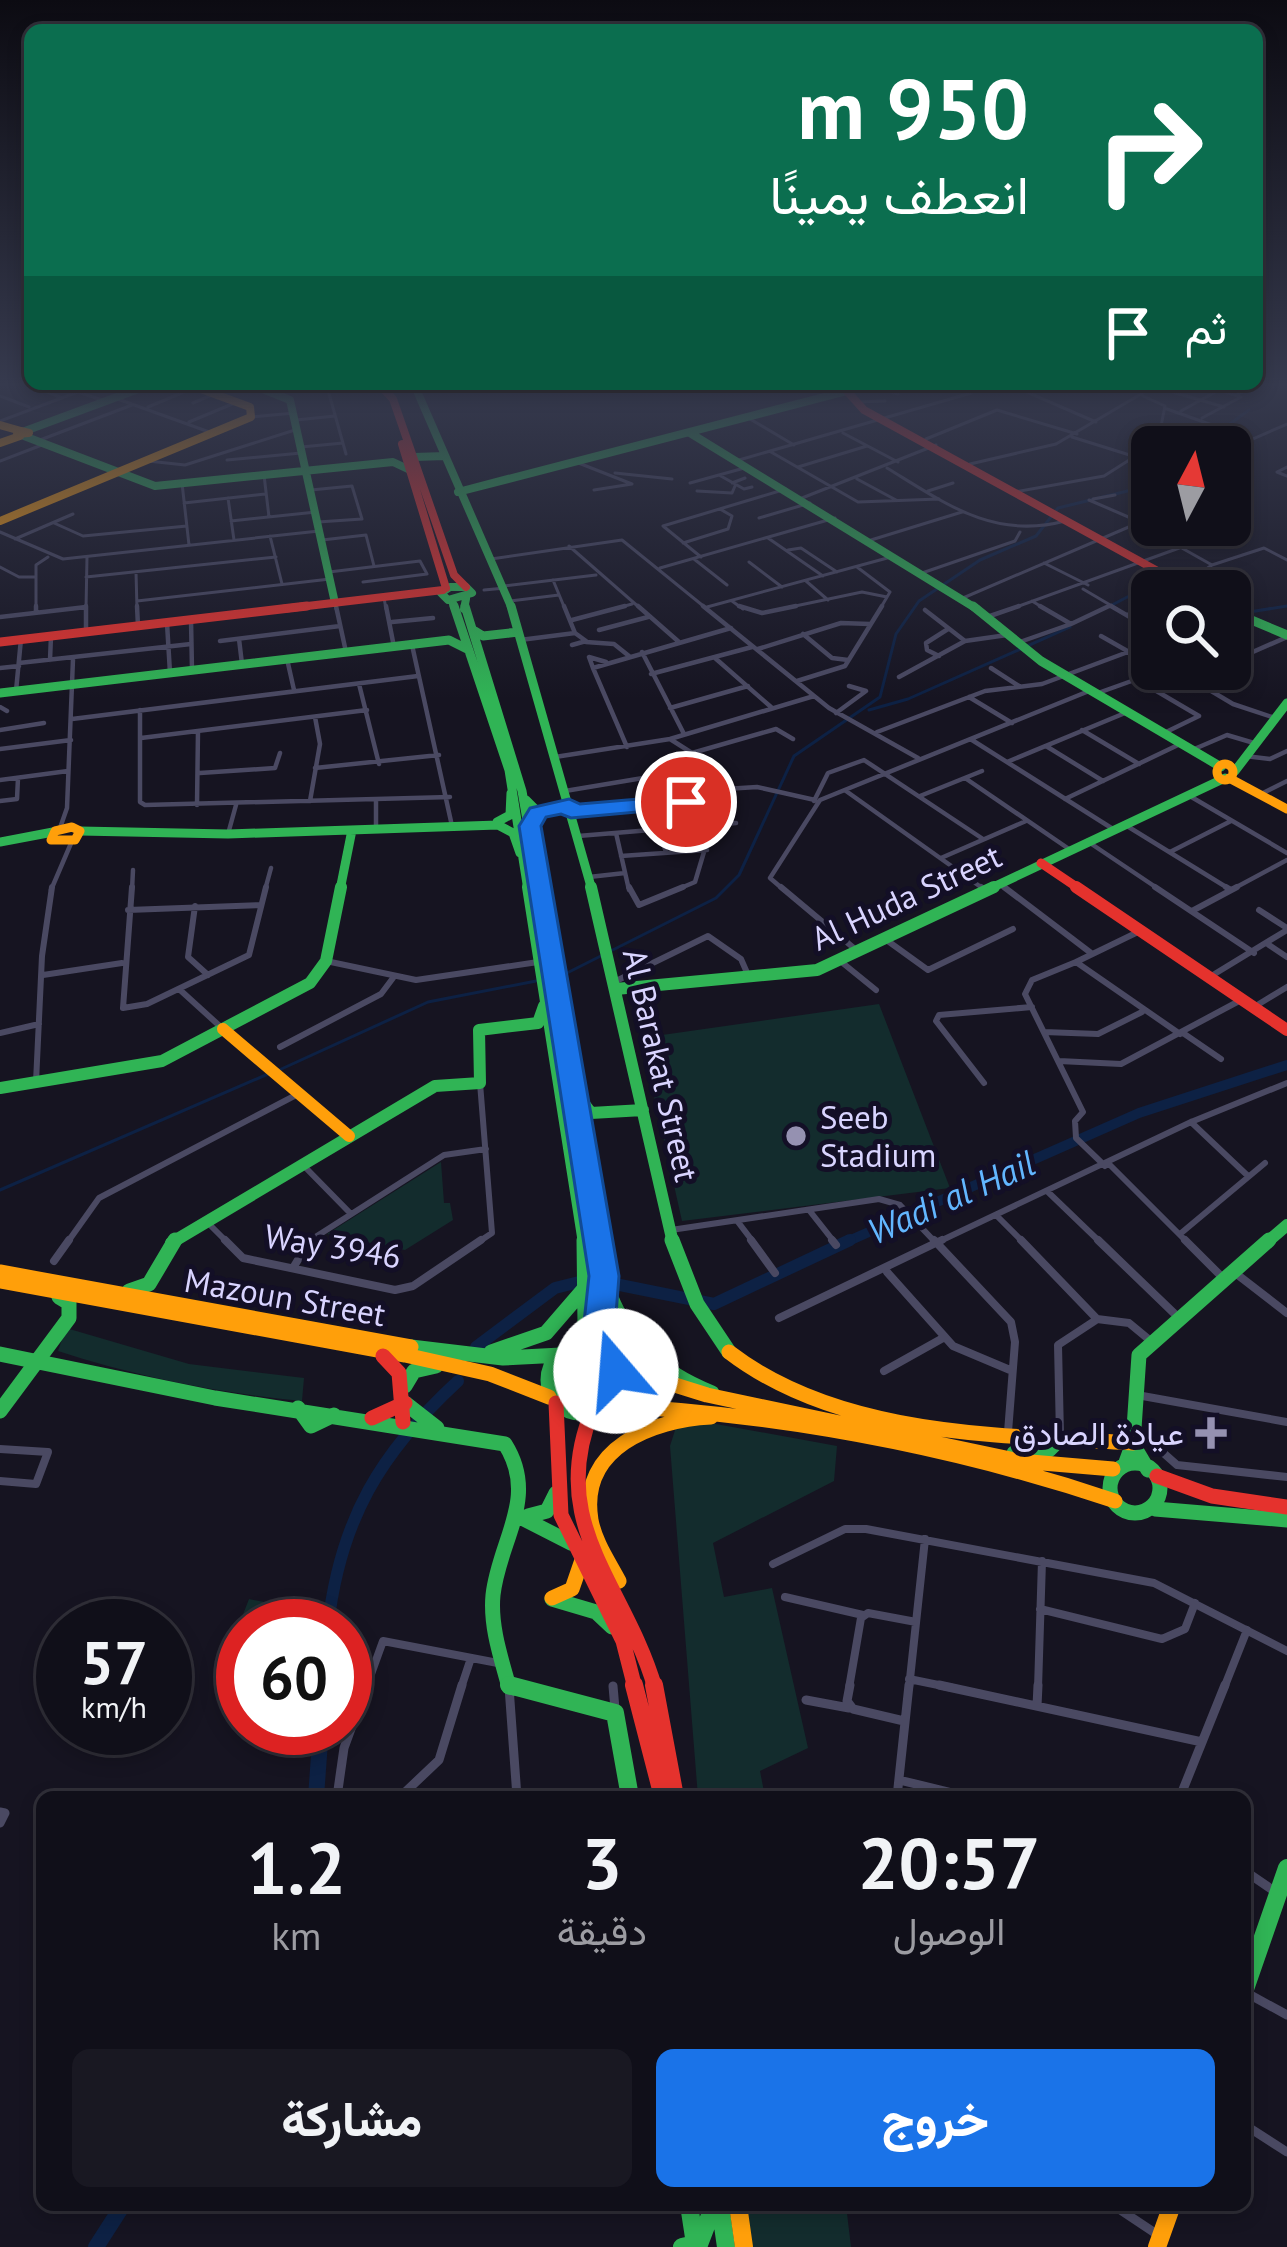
<!DOCTYPE html>
<html lang="ar">
<head>
<meta charset="utf-8">
<style>
  :root { --surface:#100f19; --page:#191822; --text:#f1f3f6; --muted:#9c9ca2; --line:#302f38; --accent:#1a73e8 }
  body { margin:0; font-family:"PT Sans",Vazirmatn,sans-serif; background:var(--page); color:var(--text); direction:rtl; height:100vh; display:flex; flex-direction:column; font-size:45px; white-space:nowrap }
  * { box-sizing:border-box; margin:0 }
  p { font-size:39px; color:var(--muted) }
  .icon { flex:none; width:66px; height:66px; fill:none; stroke:currentColor; stroke-width:2; stroke-linecap:round; stroke-linejoin:round }
  .map { position:relative; flex:1; overflow:hidden; direction:ltr }
  .panel { position:absolute; left:36px; top:1791px; width:1215px; height:420px; display:flex; flex-direction:column; background:var(--surface); border-radius:18px; box-shadow:0 6px 18px #0003,0 0 0 3px var(--line); direction:rtl }
  .panel>* { flex:none }
  .top-card { position:absolute; left:24px; top:24px; width:1239px; height:366px; border-radius:18px; box-shadow:0 6px 18px #0003,0 0 0 3px var(--line); direction:rtl; background:#0b6e4f; color:#fff; overflow:hidden }
  .needle { width:78px; rotate:7deg }
  .buttons { position:absolute; left:1131px; top:426px; display:grid; gap:24px }
  .buttons a { display:grid; place-items:center; width:120px; height:120px; border-radius:18px; background:var(--surface); box-shadow:0 6px 18px #0003,0 0 0 3px var(--line); font-size:60px }
  .speed { position:absolute; left:36px; top:1599px; display:flex; gap:24px; font-size:60px; font-weight:700; text-align:center }
  .speed>* { display:grid; place-content:center; width:156px; height:156px; border-radius:50%; background:var(--surface); box-shadow:0 6px 18px #0003,0 0 0 3px var(--line); line-height:1 }
  .speed small { font-size:30px; font-weight:400 }
  .speed .limit { border:18px solid #d22; background:#fff; color:#111 }
  .pin { position:absolute; display:grid; place-items:center; width:102px; height:102px; color:#fff; margin:-51px; border:6px solid #fff; border-radius:50%; box-shadow:0 3px 12px #0007 }
  .me { position:absolute; width:132px; margin:-66px; rotate:342deg; stroke-linejoin:round; filter:drop-shadow(0 0 9px #0008) }
  .turn { display:flex; align-items:center; gap:42px; height:252px; padding:0 36px; font-size:54px }
  .turn .icon { width:156px; height:156px; stroke-width:2.5 }
  .turn b { display:block; font-size:84px; line-height:102px }
  .then { display:flex; align-items:center; height:114px; padding:0 36px; background:#0003; gap:24px; font-size:45px }
  .eta { display:flex; justify-content:space-evenly; align-items:center; height:204px; text-align:center }
  .eta b { font-size:72px; font-weight:800; line-height:84px }
  .cta { display:flex; gap:24px; margin-top:auto; padding:24px 36px }
  .cta a { flex:1; height:138px; border-radius:18px; background:var(--accent); color:#fff; font-size:48px; font-weight:800; line-height:138px; text-align:center }
  .cta a+a { background:var(--page); color:var(--text) }
  .map>svg:first-child { display:block }
  .green { fill:#132c2d }
  .lines { fill:none; stroke-linecap:round; stroke-linejoin:round }
  .stream { stroke:#0d2144; stroke-width:3 }
  .river-far2 { stroke:#0d2144; stroke-width:10 }
  .river-far1 { stroke:#0d2144; stroke-width:12 }
  .river { stroke:#0d2144; stroke-width:16 }
  .street-far4 { stroke:#4a4962; stroke-width:3 }
  .street-far3 { stroke:#4a4962; stroke-width:4.5 }
  .street-far2 { stroke:#4a4962; stroke-width:6 }
  .street-far1 { stroke:#4a4962; stroke-width:8 }
  .street { stroke:#4a4962; stroke-width:9 }
  .fast-far4 { stroke:#30b455; stroke-width:8 }
  .fast-far3 { stroke:#30b455; stroke-width:9 }
  .fast-far2 { stroke:#30b455; stroke-width:12 }
  .fast-far1 { stroke:#30b455; stroke-width:15 }
  .fast { stroke:#30b455; stroke-width:18 }
  .slow-far4 { stroke:#ff9f0a; stroke-width:8 }
  .slow-far3 { stroke:#ff9f0a; stroke-width:9 }
  .slow-far2 { stroke:#ff9f0a; stroke-width:12 }
  .slow-far1 { stroke:#ff9f0a; stroke-width:15 }
  .slow { stroke:#ff9f0a; stroke-width:18 }
  .jam-far4 { stroke:#e5322d; stroke-width:8 }
  .jam-far3 { stroke:#e5322d; stroke-width:9 }
  .jam-far2 { stroke:#e5322d; stroke-width:12 }
  .jam-far1 { stroke:#e5322d; stroke-width:15 }
  .jam { stroke:#e5322d; stroke-width:18 }
  .route { fill:#1a73e8; stroke:#114b97; stroke-width:3 }
  .poi-dot { fill:#9591b1; stroke:#130f26; stroke-width:4.5 }
  .labels { text-anchor:middle; stroke-width:10; stroke-linejoin:round; paint-order:stroke }
  .street-label { font-size:33px; fill:#d9d4ff; stroke:#130f26 }
  .poi-label { font-size:33px; fill:#d9d4ff; stroke:#130f26; text-anchor:start }
  .water-label { font-size:36px; font-style:italic; fill:#62b6ff; stroke:#130f26 }
</style>
</head>
<body>
<div class="map">
<svg width="1287" height="2247" viewBox="0 0 1287 2247">
  <rect width="100%" height="100%" fill="#161421"/>
  <path class="green" d="M879,1004L950,1188L682,1221L641,1038Z
    M441,1162L444,1203H450L453,1220L405,1250L327,1234Z
    M66,1328L189,1364L304,1378L302,1401C218,1393 138,1377 58,1351Z
    M551 1383a28 28 0 1 1 56 0a28 28 0 1 1-56 0Z
    M705,1422L837,1446L834,1481L713,1543L724,1597L772,1588L808,1748L760,1771L765,1797H698L670,1446L676,1427Z
    M249,1599L305,1610L299,1626H243V1645L232,1643Z
    M743,2205H846L851,2247H750Z"/>
  <g class="lines">
    <path class="stream" d="M1198,447L1249,410
      M1110,606L1166,577
      M1243,613L1287,606
      M869,710L908,699L1070,627
      M559,977L716,898L739,875L794,756L880,697L896,634L919,601L980,560L1036,536L1058,508L1152,485
      M277,1071L428,1002L536,981
      M0,1190L268,1074"/>
    <path class="river-far2" d="M844,1243L1139,1113L1287,1065"/>
    <path class="river-far1" d="M615,1284L714,1304L850,1240
      M476,1347L555,1288L579,1282
      M328,1626C340,1519 381,1452 458,1381"/>
    <path class="river" d="M316,1797L321,1728
      M96,2247L123,2205"/>
    <path class="street-far4" d="M28,384L62,398
      M314,384L328,390L346,454
      M902,384L916,391
      M1008,384L1096,422
      M1145,384L1224,407
      M1201,384L1241,397
      M867,385L898,394L881,384
      M271,391L287,384
      M78,392L102,400
      M1236,395L1261,384
      M0,396L29,407
      M1143,396L1165,406L1159,436L1179,447
      M115,398L212,433
      M856,402L885,401
      M193,403L214,394
      M148,407L196,387
      M1167,409L1215,426
      M1181,411L1219,390
      M745,416L794,445
      M251,417L294,413
      M1202,418L1241,397
      M296,420L335,416
      M0,421L99,384
      M189,422L237,402
      M843,433L898,462
      M1072,437L1152,462
      M926,439L997,410L1077,434
      M40,440L132,405
      M301,447L343,443
      M1230,449L1287,424
      M771,452L858,502L939,499
      M227,460L301,453
      M739,460L971,393L958,384
      M0,461L47,443
      M148,461L185,465L298,429
      M576,462L632,484L594,490
      M970,464L1056,444L1158,384
      M1230,465L1249,477L1230,488
      M798,467L867,446
      M1287,467L1277,472L1287,476
      M887,468C946,504 994,540 1065,521
      M615,473L672,479
      M264,475L269,517
      M719,475L744,489L752,487
      M857,479L896,500
      M182,483L189,545
      M690,483L748,467
      M732,483L745,478
      M311,490L352,486L362,519L318,522
      M697,491L732,493L735,486
      M928,491L953,483
      M1015,492L1104,476L1134,457
      M228,498L234,540
      M802,498L936,445
      M1093,499L1115,495
      M1089,500L1140,522
      M1230,502L1245,507
      M184,503L265,494
      M759,518L810,503
      M231,521L316,512
      M54,523L83,536L187,526
      M663,526L786,489
      M663,526L701,557
      M1129,527L1148,536
      M0,532L63,559L319,531
      M270,536L282,584
      M768,538L823,576
      M15,539L73,514
      M322,540L366,535L374,566
      M871,540L962,512
      M683,543L728,529L732,516L720,509
      M569,546L641,609
      M1180,547L1212,565
      M788,550L801,548L837,572
      M491,559L622,540L707,609
      M694,559L727,585
      M749,562L782,587
      M1044,563L1088,585
      M0,567L19,577H35
      M857,567L890,592L880,609
      M660,568L835,518
      M136,572L137,609
      M329,572L420,561L427,574L363,582
      M922,573L1015,541L1020,532
      M86,577L276,557
      M553,580L565,609
      M806,581L828,600
      M1183,585L1212,565L1264,548L1287,560
      M504,586L596,575
      M1083,589L1117,609
      M484,590L505,588
      M384,598L386,609
      M963,598L1152,517
      M137,601L330,579
      M510,601L559,595
      M732,601L743,609
      M1032,601L1045,609
      M335,603L336,609
      M707,607L891,557
      M36,609V565L48,557
      M70,609L86,607
      M86,609L87,557
      M614,609L632,604
      M781,609L862,592L887,597
      M1011,609L1240,526L1248,520L1251,503L1236,488
      M1103,609L1111,605
      M1144,609L1152,606"/>
    <path class="street-far3" d="M36,606V612
      M137,606L138,626
      M336,606L346,652
      M386,606L394,647
      M564,606L575,633L586,641L572,645
      M638,606L679,642
      M703,606L829,708L918,758
      M739,606L762,613L796,606
      M1111,606L1152,630
      M925,610L965,641
      M1127,615L1152,606
      M990,616L1019,606
      M0,617L86,607
      M191,620L192,670
      M572,620L625,606
      M392,622L433,618
      M167,623L170,673
      M1071,624L1109,606
      M599,630L648,617
      M86,631V606
      M803,634L832,658L848,660
      M1101,636L1152,665
      M239,639L242,664
      M520,640L575,633
      M220,641L340,626
      M586,642L614,644L629,656
      M1017,643L1071,624L1040,606
      M412,645L452,826
      M758,649L841,623L870,624
      M642,652L684,734
      M939,656L927,650L926,643L948,629
      M715,658L771,707
      M287,659L294,690
      M50,660L51,636
      M1230,662L1287,637
      M19,663L191,644
      M0,668L19,666
      M593,668L589,657L606,662
      M991,668L1019,686
      M1181,673L1233,704L1275,718
      M651,674L752,647
      M899,677L965,641L1007,635
      M1136,679L1199,716L1164,733
      M797,681L845,666L882,606
      M359,684L379,764
      M16,691L21,639
      M1098,693L1140,678L1201,669
      M969,697L1012,723
      M0,707L7,711
      M670,708L748,686
      M140,710V802L145,805L450,797
      M836,713L866,691L849,686
      M72,719L418,676
      M0,730L44,723
      M1082,730L1139,764
      M877,732L985,691L1042,684L1152,643
      M141,738L367,710
      M670,739L692,753L776,729L793,739
      M972,740L1113,829
      M1046,746L1103,781
      M627,747L593,668L731,628
      M0,749L71,740
      M1192,750L1227,735L1254,743
      M1245,756L1270,759L1287,751
      M555,757L670,739L814,696
      M1007,762L1125,713
      M315,768L439,755
      M200,773L275,768L280,753
      M965,778L1069,849
      M0,780L68,771
      M565,791L673,773
      M846,791L985,890
      M1261,794L1287,781
      M1188,795L1287,853
      M920,796L982,771
      M1065,799L1178,745
      M376,800V829
      M0,801L17,799L18,778
      M310,801L320,744L315,717
      M814,801L828,773L864,760L983,839
      M197,805L198,731
      M571,812L681,803L693,791L757,787L815,800
      M1127,826L1231,890
      M60,828L67,808L73,659
      M658,829L666,852
      M616,833L629,890
      M228,834L236,805
      M578,836L736,823
      M1087,841L1160,890
      M1170,852L1231,821
      M621,856L707,850
      M941,858L1026,821
      M589,877L625,873
      M999,883L1008,890
      M51,890L72,841
      M132,890L133,870
      M265,890L271,868
      M676,890L695,882L712,825
      M784,890L770,878L820,800L1089,691
      M1231,890L1287,860"/>
    <path class="street-far2" d="M132,887L123,1008L147,1004L249,955L266,887
      M629,887L639,905L683,887
      M781,887L855,949
      M981,887L985,890
      M1004,887L1091,953
      M1155,887L1254,953
      M1226,887L1231,890
      M195,906L188,957L208,975
      M128,910L261,905
      M1259,910L1287,928
      M1192,911L1237,887
      M1140,931L1076,962L1180,1034
      M885,939L928,970L1013,929
      M1269,945L1287,957
      M839,960L876,990
      M326,961L416,980L538,962
      M1076,962L1032,980L1025,994L1083,1112L1075,1121L1076,1138L1105,1166
      M43,975L122,963
      M1208,978L1287,930
      M614,982L708,936L741,959L748,975
      M179,989L223,1029
      M1254,1007L1287,987
      M1044,1032L1098,1034L1142,1012
      M0,1033L39,1024
      M1183,1033L1221,1059
      M280,1047L381,994L393,978
      M1059,1061L1121,1064L1241,1000
      M36,1082L42,956L52,887
      M984,1083L936,1021L939,1015L1032,1007
      M1191,1122L1248,1176
      M1109,1164L1188,1243
      M303,1165L351,1214
      M1048,1192L1101,1243
      M809,1210L835,1243
      M998,1217L1024,1243
      M207,1222L228,1243
      M738,1222L754,1243
      M671,1230L879,1199L900,1205L936,1243
      M1180,1234L1265,1163
      M67,1243L99,1198L298,1094
      M306,1243L444,1155L486,1149
      M477,1243L492,1233L480,1083
      M936,1243L1191,1122L1287,1083"/>
    <path class="street-far1" d="M225,1240L243,1258L395,1290L413,1286L481,1240
      M751,1240L775,1273
      M832,1240L836,1245
      M934,1240L1011,1322L1015,1342L1008,1432
      M1021,1240L1097,1319L1129,1323L1152,1342
      M1098,1240L1179,1318
      M1185,1240L1225,1280
      M54,1261L69,1240
      M293,1268L310,1240
      M887,1272L953,1346L1010,1370
      M1234,1272L1287,1313
      M779,1318L942,1240
      M884,1371L943,1338
      M1137,1395L1287,1422
      M1134,1427L1177,1465L1287,1477
      M1060,1436L1058,1345L1096,1320
      M0,1449L48,1452L36,1484L0,1481
      M773,1564L845,1529H866L1154,1583L1287,1651
      M785,1597L863,1615
      M1040,1609L1162,1639L1185,1629L1195,1603
      M909,1679L953,1688
      M366,1688L383,1641L503,1664
      M461,1688L471,1658
      M849,1688L861,1618L868,1613L916,1622
      M909,1688L925,1539
      M1038,1688L1042,1561
      M1224,1688L1247,1630"/>
    <path class="street" d="M850,1685L847,1701L853,1709L904,1721
      M939,1685L1202,1742
      M613,1686L615,1709
      M509,1687L517,1797
      M806,1700L849,1708
      M1037,1706L1038,1685
      M899,1780L969,1797
      M337,1797L344,1748L367,1685
      M400,1797L439,1760L462,1685
      M897,1797L909,1685
      M1180,1797L1225,1685
      M0,1812L5,1813L0,1823
      M1245,1871L1277,1893
      M1245,1992L1287,2015
      M1245,2125L1287,2152
      M1113,2205L1158,2235"/>
    <path class="fast-far4" d="M250,384L290,400L335,603
      M414,384L512,609
      M25,431L152,384
      M690,433L977,609
      M24,436L155,486L393,462L410,470
      M414,457L445,456
      M458,492L874,384
      M450,587H466L472,593L448,600L441,593Z
      M452,601L455,609
      M464,609L466,599"/>
    <path class="fast-far3" d="M454,606L509,770L528,890
      M465,606L522,791L539,890
      M511,606L592,890
      M973,606L1041,661L1221,767
      M1230,611L1287,635
      M475,631L483,636L518,632
      M0,693L449,640L467,649
      M1235,771L1287,703
      M526,800L537,811L569,805
      M497,822L510,815L511,793
      M80,831L228,834L498,825L513,833L520,853
      M0,842L53,832
      M340,890L352,830
      M987,890L1225,778"/>
    <path class="fast-far2" d="M528,887L584,1243
      M538,887L598,1243
      M591,887L673,1243
      M616,989L817,970L994,887
      M0,1088L162,1061L310,983L326,961L341,887
      M579,1097L591,1113L643,1110
      M171,1243L435,1086L480,1083L479,1030L538,1023L544,1006
      M1266,1243L1287,1225"/>
    <path class="fast-far1" d="M598,1240C604,1280 591,1321 606,1357
      M672,1240L697,1304L729,1352
      M606,1285C626,1340 657,1371 712,1393
      M129,1291L149,1284L175,1240
      M59,1297L69,1303V1318
      M548 1380a33 33 0 1 1 66 0a33 33 0 1 1-66 0Z
      M411,1347L503,1358L561,1355
      M491,1352L546,1333L584,1289
      M566,1353L585,1324L584,1240
      M0,1354L215,1398L505,1444C539,1498 499,1540 493,1595C490,1626 501,1658 509,1687L515,1688
      M405,1386L414,1371L436,1366
      M405,1403L437,1428
      M298,1408L311,1426L334,1415
      M0,1411L69,1318
      M1135,1448L1148,1470
      M1014,1453L1049,1450L1060,1439
      M1110 1488a25 25 0 1 1 50 0a25 25 0 1 1-50 0Z
      M1125,1465L1133,1443L1139,1355L1269,1240
      M1155,1509L1287,1520
      M516,1515L571,1543
      M528,1516L547,1511L556,1493
      M552,1599L596,1612L612,1627"/>
    <path class="fast" d="M509,1685L615,1713L630,1797
      M1245,1989L1287,1868
      M720,2205L726,2247
      M682,2247L695,2244L689,2205
      M698,2247L714,2205"/>
    <path class="slow-far4" d="M0,425L21,431
      M21,431L29,433L17,434Z
      M0,443L20,436
      M0,521L251,417L250,407L187,384"/>
    <path class="slow-far3" d="M1217 772a8 8 0 1 1 16 0a8 8 0 1 1-16 0Z
      M1229,778L1287,809
      M72,827L80,831L75,840H51L55,831Z"/>
    <path class="slow-far2" d="M223,1029L349,1136"/>
    <path class="slow-far1" d="M0,1272L411,1347
      M0,1281L405,1355L490,1374L549,1397
      M729,1352C840,1437 999,1435 1133,1443
      M614,1366L707,1395L1019,1461L1113,1469
      M603,1405C778,1414 948,1445 1115,1501
      M619,1581C609,1562 595,1542 591,1520C579,1448 652,1420 711,1417
      M552,1598L572,1589L582,1560"/>
    <path class="slow" d="M738,2205L744,2247
      M1157,2247L1172,2205"/>
    <path class="jam-far4" d="M379,384L393,399L454,575L466,587
      M846,390L864,410L1194,591
      M402,444L446,588
      M282,609L443,590"/>
    <path class="jam-far3" d="M0,642L307,606
      M1041,863L1081,890"/>
    <path class="jam-far2" d="M1076,887L1287,1030"/>
    <path class="jam-far1" d="M383,1356L399,1373L403,1422
      M556,1403L561,1515L623,1641L635,1688
      M593,1409C545,1524 625,1584 655,1688
      M372,1418L405,1403
      M1157,1476L1212,1496L1287,1507"/>
    <path class="jam" d="M634,1685L663,1797
      M654,1685L675,1797"/>
  </g>
  <linearGradient id="sky" x2="0" y2="1"><stop stop-color="#0c0b12"/><stop offset="0.55" stop-color="#363a4e"/><stop offset="1" stop-color="#363a4e" stop-opacity="0"/></linearGradient>
  <rect width="1287" height="699" fill="url(#sky)"/>
  <path class="route" d="M686,795L693,797V807L571,818L561,814L546,817L541,826L619,1276L614,1340L632,1371L616,1384L605,1380L582,1341L589,1276L519,826L530,808L569,799L580,804Z"/>
  <g class="poi-dot">
    <circle cx="796" cy="1136" r="12"/>
    <path d="M1205 1415h12v12h12v12h-12v12h-12v-12h-12v-12h12z"/>
  </g>
  <g class="labels">
    <g class="street-label">
      <text transform="translate(906 897) rotate(-25)" y="12">Al Huda Street</text>
      <text transform="translate(661 1065) rotate(77)" y="12">Al Barakat Street</text>
      <text transform="translate(333 1246) rotate(9)" y="12">Way 3946</text>
      <text transform="translate(285 1297) rotate(10)" y="12">Mazoun Street</text>
    </g>
    <g class="poi-label">
      <text x="820" y="1129">Seeb<tspan x="820" dy="38">Stadium</tspan></text>
      <text x="1184" y="1445" text-anchor="end">عيادة الصادق</text>
    </g>
    <g class="water-label">
      <text transform="translate(951 1197) rotate(-24)" y="13">Wadi al Hail</text>
    </g>
  </g>
</svg>
<div class="buttons">
<a><svg class="needle" viewBox="-14 -14 28 28"><path d="M0-13l5 13h-10z" fill="#e53935"/><path d="M0 13l5-13h-10z" fill="#9c9ca2"/></svg></a>
<a><svg class="icon" aria-label="search" viewBox="0 0 24 24"><circle cx="10" cy="10" r="6"/><path d="M15 15l6 6"/></svg></a>
</div>
<div class="speed"><div>57<small>km/h</small></div><div class="limit">60</div></div>
<div class="pin" style="left:686px;top:802px;background:#d93025"><svg class="icon" aria-label="arrive" viewBox="0 0 24 24"><path d="M6 21V4h12l-3 4 3 4H6"/></svg></div>
<svg class="me" style="left:616px;top:1371px" viewBox="-20 -20 40 40"><circle r="19" fill="#fff"/><path d="M0-13L10 11 0 6-10 11z" fill="#1a73e8"/></svg>
<div class="top-card">
<div class="turn"><svg class="icon" aria-label="right" viewBox="0 0 24 24"><path d="M7 20v-9h11M14 6l5 5-5 5"/></svg><div><b>950 m</b>انعطف يمينًا</div></div>
<div class="then">ثم<svg class="icon" aria-label="arrive" viewBox="0 0 24 24"><path d="M6 21V4h12l-3 4 3 4H6"/></svg></div>
</div>
<section class="panel">
<div class="eta">
<div><b>20:57</b><p>الوصول</p></div>
<div><b>3</b><p>دقيقة</p></div>
<div><b>1.2</b><p>km</p></div>
</div>
<div class="cta"><a>خروج</a><a>مشاركة</a></div>
</section>
</div>
</body>
</html>
